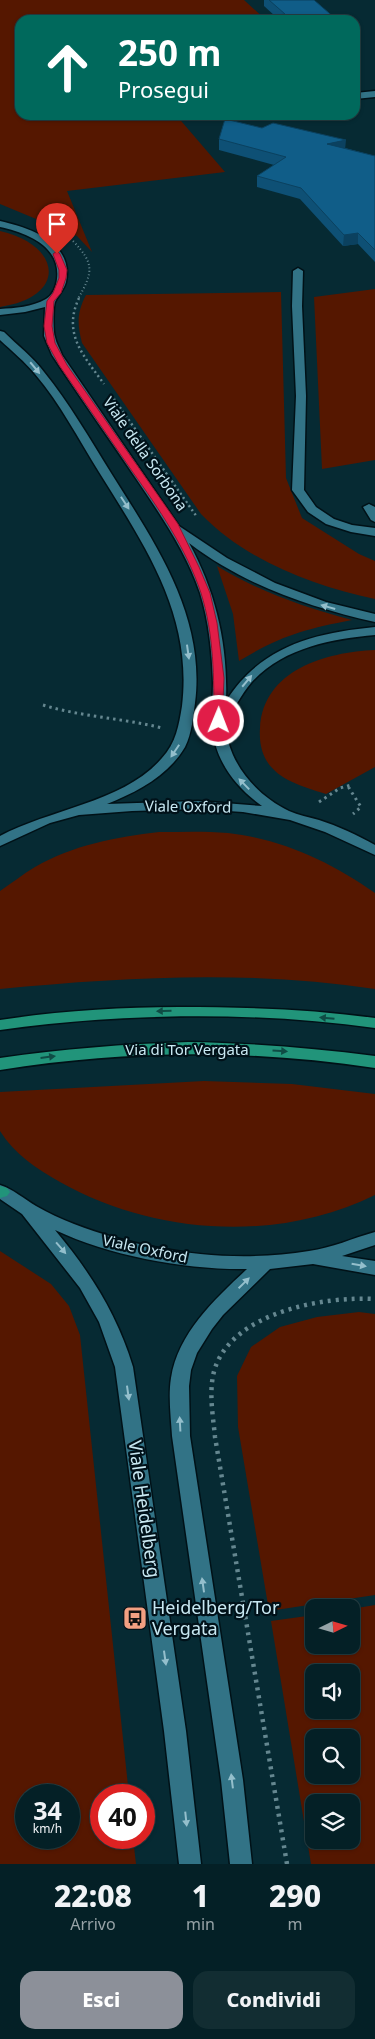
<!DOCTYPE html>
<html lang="it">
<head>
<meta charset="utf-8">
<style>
  :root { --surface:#042026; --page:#122d32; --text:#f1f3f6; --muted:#97a3a7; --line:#253e43; --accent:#8c9099 }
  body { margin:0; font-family:"Noto Sans",sans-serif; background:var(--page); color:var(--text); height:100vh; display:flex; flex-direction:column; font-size:19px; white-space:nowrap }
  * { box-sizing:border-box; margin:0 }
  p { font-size:16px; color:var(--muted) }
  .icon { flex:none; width:28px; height:28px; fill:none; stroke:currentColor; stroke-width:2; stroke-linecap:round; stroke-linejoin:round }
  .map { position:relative; height:1864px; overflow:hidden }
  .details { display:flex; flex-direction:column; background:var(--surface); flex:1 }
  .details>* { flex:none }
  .top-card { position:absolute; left:15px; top:15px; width:345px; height:105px; border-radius:15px; box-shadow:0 1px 4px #0004,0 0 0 1px var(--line); background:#00695c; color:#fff; overflow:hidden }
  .needle { width:32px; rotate:85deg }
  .buttons { position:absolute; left:305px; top:1599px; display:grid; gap:10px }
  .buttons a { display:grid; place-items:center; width:55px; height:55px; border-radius:10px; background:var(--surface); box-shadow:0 1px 4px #0004,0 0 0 1px var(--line); font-size:25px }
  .speed { position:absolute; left:15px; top:1784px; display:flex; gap:10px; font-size:25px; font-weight:700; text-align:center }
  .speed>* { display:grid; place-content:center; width:65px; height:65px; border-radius:50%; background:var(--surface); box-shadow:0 1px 4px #0004,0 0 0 1px var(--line); line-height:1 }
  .speed small { font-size:12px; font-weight:400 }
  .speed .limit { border:8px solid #d22; background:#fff; color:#111 }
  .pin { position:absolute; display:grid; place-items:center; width:42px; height:42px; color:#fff; margin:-51px -21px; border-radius:50% 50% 50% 0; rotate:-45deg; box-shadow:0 0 5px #0007 }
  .pin .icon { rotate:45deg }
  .me { position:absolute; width:55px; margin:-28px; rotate:1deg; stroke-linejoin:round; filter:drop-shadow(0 0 4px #0008) }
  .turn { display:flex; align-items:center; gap:18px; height:105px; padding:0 20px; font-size:22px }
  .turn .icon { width:65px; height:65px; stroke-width:2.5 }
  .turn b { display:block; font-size:35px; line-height:42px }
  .eta { display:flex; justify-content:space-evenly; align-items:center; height:85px; text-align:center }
  .eta b { font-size:30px; font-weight:800; line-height:35px }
  .button { display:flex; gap:10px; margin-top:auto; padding:10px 20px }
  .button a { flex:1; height:58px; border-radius:15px; background:var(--accent); color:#fff; font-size:20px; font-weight:800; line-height:58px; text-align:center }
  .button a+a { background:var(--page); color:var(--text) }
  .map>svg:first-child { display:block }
  .green { fill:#551700; fill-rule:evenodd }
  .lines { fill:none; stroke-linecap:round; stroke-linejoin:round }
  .minor-casing { stroke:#001117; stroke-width:3 }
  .major-casing { stroke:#001117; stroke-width:3 }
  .path-far3 { stroke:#658790; stroke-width:2; stroke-dasharray:1 2.5; stroke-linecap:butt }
  .path-far2 { stroke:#658790; stroke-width:2.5; stroke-dasharray:2 3; stroke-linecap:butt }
  .path-far1 { stroke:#658790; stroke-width:3; stroke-dasharray:2.5 4; stroke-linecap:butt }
  .path { stroke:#658790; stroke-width:4.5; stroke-dasharray:3 5; stroke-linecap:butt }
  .minor { fill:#327386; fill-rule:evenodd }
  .major { fill:#21947a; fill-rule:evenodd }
  .wall { fill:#0e5075 }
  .shaded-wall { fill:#0b415f }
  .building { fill:#105d88; stroke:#0b415f }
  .oneway { fill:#94bfcc }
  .oneway2 { fill:#0f4c45 }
  .route { fill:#e11d48; stroke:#92132f }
  .labels { text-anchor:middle; stroke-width:4.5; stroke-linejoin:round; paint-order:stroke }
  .street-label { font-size:15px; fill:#c8e8f2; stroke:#001119 }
  .near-street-label { font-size:18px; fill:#c8e8f2; stroke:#001119 }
  .near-poi-label { font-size:18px; fill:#c8e8f2; stroke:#001119; text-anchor:start }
</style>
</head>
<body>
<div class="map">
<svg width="375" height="1864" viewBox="0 0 375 1864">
  <rect width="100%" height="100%" fill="#062a33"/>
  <path class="green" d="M0,0H244L266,20H20V115H176L225,172L67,191L92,252L77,236L0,204Z
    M0,231C62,245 68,297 0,307Z
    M375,289V460L322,469L314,297Z
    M281,292L286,478L302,518L359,554L375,561V599C313,586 245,560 201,514L82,343C77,324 77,312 86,295Z
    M217,566C260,592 304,607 352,620C305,629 280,636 239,661L233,614Z
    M375,650V767L326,794C290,783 257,773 260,728C263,670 326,652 375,650Z
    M159,832C182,832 205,831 228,833C282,839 331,862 375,893V989C251,970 124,977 0,989V891C12,883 23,874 35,867C73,845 116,837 159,832Z
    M204,1081L292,1084L375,1094V1195C279,1243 153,1235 60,1182C37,1169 14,1154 0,1131V1092Z
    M0,1251L51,1284L69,1306L80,1335L129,1795H101V1838H133L136,1864H0ZM26,1795H69V1838H26Z
    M359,1312L375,1314V1595L269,1611L238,1427L237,1376L251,1347L280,1327L317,1317Z
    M375,1605V1864H311L271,1621L314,1615V1645H351V1609ZM314,1672H351V1710H314ZM314,1738H351V1775H314ZM314,1802H351V1840H314Z"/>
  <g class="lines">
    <g class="minor-casing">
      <path id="minor" d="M375,91V97L355,99V93Z
        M193,115H212C209,119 199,119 194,118Z
        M0,221C31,228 74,243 66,282C64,290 58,295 55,302C53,307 53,332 55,337C56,343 60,349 62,355L179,526L227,558L275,583L326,602L375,614V622C309,607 244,585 189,543C216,592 228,645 226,701C261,646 314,633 375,627V635C331,639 282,648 251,683C241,695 234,709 225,722C227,761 254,794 289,811C298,815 309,817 319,820C338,826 357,835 375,845V855L325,832L290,820L243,812L198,809L132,811L79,815L50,823L0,846V836C50,809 125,802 162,758C176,743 179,725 182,706C193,615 145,546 99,472C79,440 60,403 35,374C25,362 12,351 0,340V331L4,332C17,345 33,357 44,372C69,403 90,439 111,473C155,543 206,616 195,703C193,717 192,733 185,747C168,776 137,792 107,804L198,801L262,806C235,787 214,759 212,725C211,711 213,697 213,683C212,653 209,622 200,593C186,551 160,514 135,477C108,437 79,396 52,355L44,336L45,307L25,312L0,315V309C15,308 32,307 46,299C53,295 56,287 57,279C61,246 27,233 0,227Z
        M298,268L303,271L302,306L306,396L304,490L316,507L334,519L352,525L375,528V536L351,532L326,524L308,512L292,490L296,396L292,306L293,271Z
        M369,504L375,507V522L371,520L363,507Z
        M0,1185C13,1189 24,1199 36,1206C48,1213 61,1219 74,1224C147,1252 231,1264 309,1251C332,1248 353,1238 375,1232V1245L342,1256L375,1261V1275L313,1264L270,1269L223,1315L212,1329L197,1353L191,1370L189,1386L190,1436L243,1780L252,1864H230L221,1780L172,1436C171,1417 168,1397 171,1378C178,1333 215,1299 247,1269C186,1270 110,1256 55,1230C90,1272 117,1314 133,1367L186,1731L201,1864H179L164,1731L115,1367L99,1322L80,1288L22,1214L0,1199Z"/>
    </g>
    <g class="major-casing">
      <path id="major" d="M179,1007C244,1007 310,1009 375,1018V1028C254,1011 121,1013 0,1030V1020C59,1011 119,1007 179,1007Z
        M188,1042C251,1043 312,1048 375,1056V1068C247,1049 127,1050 0,1070V1058C62,1049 124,1044 188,1042Z
        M0,1186L7,1188L10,1192L7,1196L0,1198Z"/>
    </g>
    <path class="path-far3" d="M73,241C95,264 93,272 78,299"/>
    <path class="path-far2" d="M79,298C62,334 84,356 104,384
      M114,399L197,517"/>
    <path class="path-far1" d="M43,705C82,717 122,718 162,728
      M319,802L340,788L351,785L349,788L361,807L353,814"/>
    <path class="path" d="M287,1864L215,1437C213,1415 208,1390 215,1368C234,1312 324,1296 375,1299"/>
    <use href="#minor" class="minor"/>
    <use href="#major" class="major"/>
  </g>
  <path class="wall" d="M264,0H314L337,20L275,16L264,6Z
    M219,139L345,148L375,156V262L358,244L343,246L300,199L257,187V176L274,165L219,150Z"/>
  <path class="shaded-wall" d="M355,37H356V48H355Z
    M346,140L345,150L327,144Z
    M358,233V244L343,246L344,235Z"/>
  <path class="building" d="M269,0H314L337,20H239L285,14Z
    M225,119L262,128L273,123L346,140L327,144L375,156V250L358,233L344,235L301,188L257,176L286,157L219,139Z"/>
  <defs><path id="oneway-solid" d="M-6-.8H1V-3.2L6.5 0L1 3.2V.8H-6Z" transform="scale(1.25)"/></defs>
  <g class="oneway">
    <use href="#oneway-solid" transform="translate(35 368) rotate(50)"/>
    <use href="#oneway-solid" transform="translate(125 503) rotate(57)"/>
    <use href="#oneway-solid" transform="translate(328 607) rotate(-164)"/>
    <use href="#oneway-solid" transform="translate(188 652) rotate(82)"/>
    <use href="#oneway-solid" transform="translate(247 681) rotate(-50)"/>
    <use href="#oneway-solid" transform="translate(175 751) rotate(124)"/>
    <use href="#oneway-solid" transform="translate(244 784) rotate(-134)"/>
    <use href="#oneway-solid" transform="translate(61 1248) rotate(49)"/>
    <use href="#oneway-solid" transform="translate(359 1265) rotate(10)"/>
    <use href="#oneway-solid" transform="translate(244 1283) rotate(-44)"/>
    <use href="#oneway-solid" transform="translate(128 1393) rotate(82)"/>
    <use href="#oneway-solid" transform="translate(180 1424) rotate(-93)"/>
    <use href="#oneway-solid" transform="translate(203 1585) rotate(-98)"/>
    <use href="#oneway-solid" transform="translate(165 1658) rotate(82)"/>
    <use href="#oneway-solid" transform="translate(232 1781) rotate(-97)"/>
    <use href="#oneway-solid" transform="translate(186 1819) rotate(84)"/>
  </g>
  <g class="oneway2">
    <use href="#oneway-solid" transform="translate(164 1011) rotate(179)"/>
    <use href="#oneway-solid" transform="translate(327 1018) rotate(-175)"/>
    <use href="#oneway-solid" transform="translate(280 1051) rotate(4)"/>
    <use href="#oneway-solid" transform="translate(48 1057) rotate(-7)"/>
  </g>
  <path class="route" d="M57,251L60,254L67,270L66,278L61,293L54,301L52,326L55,343L67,365L178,524L199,567L210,593L217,623L224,678L222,723L219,724L214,721C214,678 214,634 201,593C186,548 159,509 132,471C108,436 83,400 59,365L47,343L44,326L47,301L53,293L59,278V270L53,254Z"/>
  <defs>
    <g id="bus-square" transform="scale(1.25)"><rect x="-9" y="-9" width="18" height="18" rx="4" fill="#f3a082" stroke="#001119"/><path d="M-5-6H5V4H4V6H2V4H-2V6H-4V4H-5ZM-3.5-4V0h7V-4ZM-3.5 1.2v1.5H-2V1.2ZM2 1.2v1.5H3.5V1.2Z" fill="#111"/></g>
  </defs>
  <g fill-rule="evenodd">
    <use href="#bus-square" x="135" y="1618"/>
  </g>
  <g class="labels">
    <g class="street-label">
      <text transform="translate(145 454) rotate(55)" y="5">Viale della Sorbona</text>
      <text transform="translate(188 807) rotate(1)" y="5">Viale Oxford</text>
      <text x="187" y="1055">Via di Tor Vergata</text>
      <text transform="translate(145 1249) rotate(12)" y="5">Viale Oxford</text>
    </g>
    <g class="near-street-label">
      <text transform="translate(144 1509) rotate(82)" y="6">Viale Heidelberg</text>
    </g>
    <g class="near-poi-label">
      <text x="152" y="1614">Heidelberg/Tor<tspan x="152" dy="21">Vergata</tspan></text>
    </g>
  </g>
</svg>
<div class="buttons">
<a><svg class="needle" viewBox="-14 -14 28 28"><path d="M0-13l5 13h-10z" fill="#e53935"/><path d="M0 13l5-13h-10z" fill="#97a3a7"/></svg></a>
<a><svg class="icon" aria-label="sound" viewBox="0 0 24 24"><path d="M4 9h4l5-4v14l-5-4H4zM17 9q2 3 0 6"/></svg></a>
<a><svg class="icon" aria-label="search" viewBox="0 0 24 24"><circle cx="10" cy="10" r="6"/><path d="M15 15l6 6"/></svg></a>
<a><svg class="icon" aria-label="layers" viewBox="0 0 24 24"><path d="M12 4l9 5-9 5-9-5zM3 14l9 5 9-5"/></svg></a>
</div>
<div class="speed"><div>34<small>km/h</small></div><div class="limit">40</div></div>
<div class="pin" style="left:57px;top:254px;background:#d93025"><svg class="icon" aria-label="arrive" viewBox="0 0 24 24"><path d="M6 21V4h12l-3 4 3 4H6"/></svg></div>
<svg class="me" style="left:219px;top:721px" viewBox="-20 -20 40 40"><circle r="17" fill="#e11d48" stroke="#fff" stroke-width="3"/><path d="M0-11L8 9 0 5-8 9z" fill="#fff"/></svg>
<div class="top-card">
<div class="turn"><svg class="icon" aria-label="ahead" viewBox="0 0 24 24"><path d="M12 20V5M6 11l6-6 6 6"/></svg><div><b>250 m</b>Prosegui</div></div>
</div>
</div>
<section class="details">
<div class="eta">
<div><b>22:08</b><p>Arrivo</p></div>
<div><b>1</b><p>min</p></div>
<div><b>290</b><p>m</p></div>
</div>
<div class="button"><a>Esci</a><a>Condividi</a></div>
</section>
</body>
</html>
